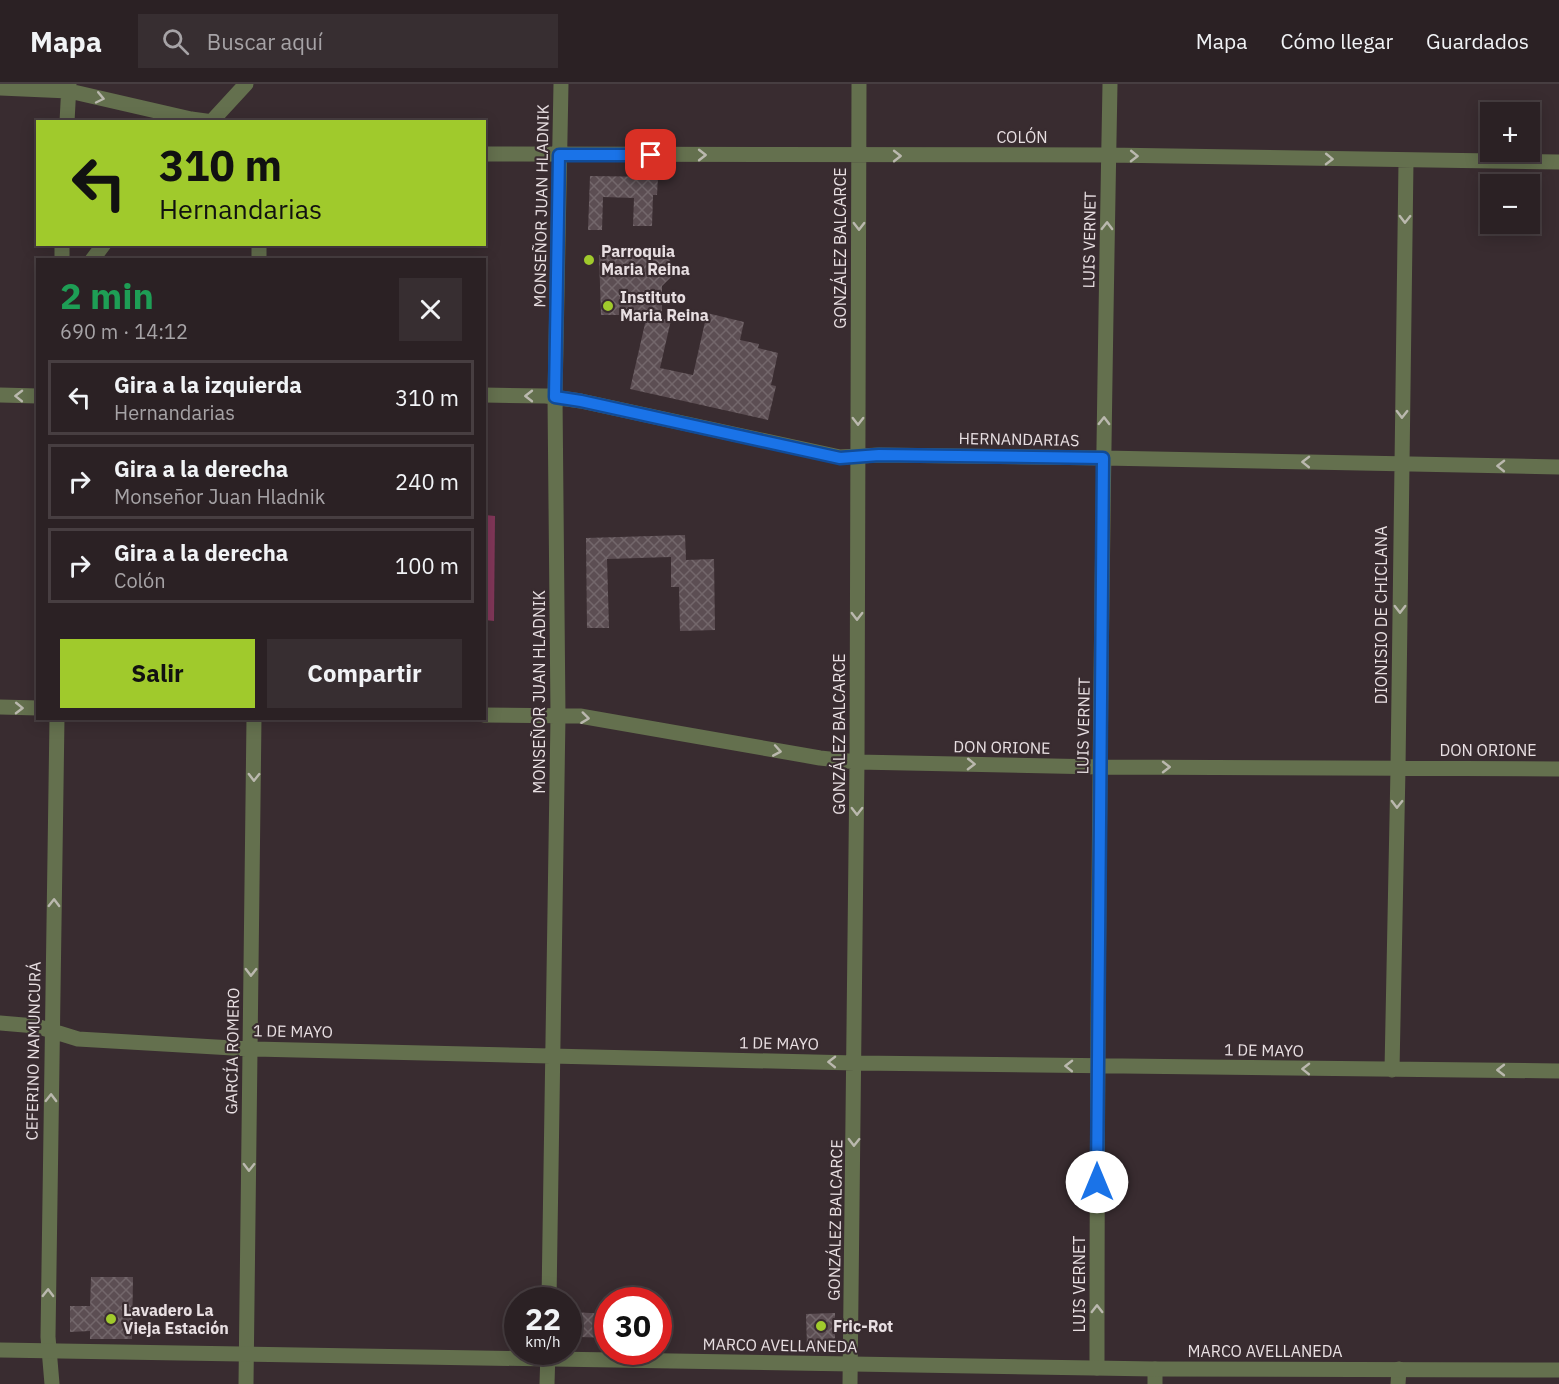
<!DOCTYPE html>
<html lang="es">
<head>
<meta charset="utf-8">
<style>
  :root { --surface:#2b2124; --page:#372e31; --text:#f1f3f6; --muted:#a6a3a6; --line:#473e41; --accent:#a0ca2c }
  body { margin:0; font-family:"IBM Plex Sans",sans-serif; background:var(--page); color:var(--text); height:100vh; display:flex; flex-direction:column; font-size:22px; white-space:nowrap }
  * { box-sizing:border-box; margin:0 }
  p { font-size:20px; color:var(--muted) }
  .icon { flex:none; width:33px; height:33px; fill:none; stroke:currentColor; stroke-width:2; stroke-linecap:round; stroke-linejoin:round }
  .map { position:relative; flex:1; overflow:hidden }
  .drawer { position:absolute; left:36px; top:174px; width:450px; height:462px; display:flex; flex-direction:column; background:var(--surface); border-radius:0px; box-shadow:0 3px 15px #0003,0 0 0 2px var(--line) }
  .drawer>* { flex:none }
  .hud { position:absolute; left:36px; top:36px; width:450px; height:126px; border-radius:0px; box-shadow:0 3px 15px #0003,0 0 0 2px var(--line); background:#a0ca2c; color:#111; overflow:hidden }
  .controls { position:absolute; left:1480px; top:18px; display:grid; gap:12px }
  .controls a { display:grid; place-items:center; width:60px; height:60px; border-radius:0px; background:var(--surface); box-shadow:0 3px 15px #0003,0 0 0 2px var(--line); font-size:30px }
  .speed { position:absolute; left:504px; top:1203px; display:flex; gap:12px; font-size:30px; font-weight:700; text-align:center }
  .speed>* { display:grid; place-content:center; width:78px; height:78px; border-radius:50%; background:var(--surface); box-shadow:0 3px 15px #0003,0 0 0 2px var(--line); line-height:1 }
  .speed small { font-size:15px; font-weight:400 }
  .speed .limit { border:9px solid #d22; background:#fff; color:#111 }
  .pin { position:absolute; display:grid; place-items:center; width:51px; height:51px; color:#fff; margin:-26px; border-radius:12px; box-shadow:0 3px 9px #0006 }
  .me { position:absolute; width:66px; margin:-33px; rotate:0deg; stroke-linejoin:round; filter:drop-shadow(0 0 4px #0008) }
  .turn { display:flex; align-items:center; gap:21px; height:126px; padding:0 24px; font-size:27px }
  .turn .icon { width:78px; height:78px; stroke-width:2.5 }
  .turn b { display:block; font-size:42px; line-height:51px }
  .round { display:grid; place-items:center; flex:none; width:63px; height:63px; border-radius:0px; background:var(--page) }
  .summary { display:flex; align-items:center; justify-content:space-between; height:102px; padding:0 24px }
  h1 { font-size:36px; font-weight:800; line-height:45px; color:#1e9e55 }
  .button { display:flex; gap:12px; margin-top:auto; padding:12px 24px }
  .button a { flex:1; height:69px; border-radius:0px; background:var(--accent); color:#111; font-size:24px; font-weight:800; line-height:69px; text-align:center }
  .button a+a { background:var(--page); color:var(--text) }
  ul { padding:0; list-style:none }
  li { display:flex; align-items:center; gap:18px; height:75px; margin:0 12px 9px; padding:0 12px; border:3px solid var(--line); border-radius:0px }
  li div { flex:1 }
  li b { display:block; font-size:22px }
  li em { font-style:normal }
  header { display:flex; align-items:center; gap:36px; box-sizing:border-box; height:84px; padding:0 30px; background:var(--surface); border-bottom:2px solid var(--line) }
  header strong { font-size:28px }
  nav { display:flex; gap:33px; margin-inline-start:auto; font-size:21px }
  .search { width:420px; height:54px; background:var(--page); display:flex; align-items:center; gap:15px; box-sizing:border-box; padding:0 21px; border-radius:0px; color:var(--muted); font-size:22px }
  .map>svg:first-child { display:block }
  .grass { fill:#823759 }
  .building { fill:url(#building-cross-hatch) }
  .lines { fill:none; stroke-linecap:round; stroke-linejoin:round }
  .minor { stroke:#64704e; stroke-width:15 }
  .tertiary { stroke:#64704e; stroke-width:15 }
  .oneway { stroke:#bab8ae }
  .route-casing { stroke:#114b97; stroke-width:15 }
  .route { stroke:#1a73e8; stroke-width:10 }
  .poi-dot { fill:#a0ca2c; stroke:#392c30; stroke-width:2 }
  .labels { text-anchor:middle; stroke-width:4.5; stroke-linejoin:round; paint-order:stroke }
  .street-label { font-size:16px; fill:#e8dfe2; stroke:#392c30 }
  .poi-label { font-size:16px; font-weight:bold; fill:#e8dfe2; stroke:#392c30; text-anchor:start }
</style>
</head>
<body>
<header>
<strong>Mapa</strong>
<div class="search"><svg class="icon" aria-label="search" viewBox="0 0 24 24"><circle cx="10" cy="10" r="6"/><path d="M15 15l6 6"/></svg>Buscar aquí</div>
<nav><a>Mapa</a><a>Cómo llegar</a><a>Guardados</a></nav>
</header>
<div class="map">
<svg width="1559" height="1300" viewBox="0 0 1559 1300">
  <defs>
    <pattern id="building-cross-hatch" width="8" height="8" patternUnits="userSpaceOnUse" patternTransform="scale(1.5)"><rect width="8" height="8" fill="#5c4e53"/><path d="M0 0l8 8M0 8l8-8" fill="none" stroke="#73676b"/></pattern>
  </defs>
  <rect width="100%" height="100%" fill="#392c30"/>
  <path class="grass" d="M485,431L495,432L494,537L485,536Z"/>
  <path class="building" d="M590,92L658,93L657,111H653L652,142H633L634,114L603,113L602,146H588Z
    M661,170L668,172L674,185L672,192L662,202V235L671,236L660,284L693,291L707,229L744,238L740,256L759,260L758,264L778,269L771,301L776,302L768,336L630,305L647,231H601L599,171Z
    M685,451L686,476L714,475L715,546L680,547L679,503H671V473L607,475L609,544H587L586,454Z
    M91,1193H133L132,1255H90V1247L70,1248V1222H90Z
    M572,1228L608,1230V1254L580,1253L572,1246Z
    M835,1229V1254L827,1262L807,1263L806,1230Z"/>
  <g class="lines">
    <path class="minor" d="M0,4L69,7L191,35L213,38
      M67,38L69,0
      M211,38L246,0
      M484,70L1108,71L1559,78
      M259,160V176
      M62,176V160
      M92,176L104,160
      M0,311L38,312
      M484,311L546,312L581,317L840,373L879,371L1103,374L1559,383
      M0,623L38,624
      M484,631L580,632L820,674L857,678L1100,683L1559,685
      M0,939L36,942L78,955L250,965L855,979L1559,987
      M1392,986L1398,684L1406,77
      M549,1216L558,632L555,313L561,0
      M1097,1284C1097,856 1102,428 1110,0
      M52,1300L48,1253L57,634
      M246,1300L254,634
      M547,1300L548,1268
      M850,1300L857,678L859,0
      M1155,1300V1285
      M1398,1300L1399,1285"/>
    <path class="tertiary" d="M0,1266L1155,1285L1559,1286"/>
  </g>
  <defs><path id="oneway-chevron" d="M-2-3.5L2.5 0L-2 3.5" fill="none" stroke-width="1.6" stroke-linecap="round" stroke-linejoin="round" transform="scale(1.5)"/></defs>
  <g class="oneway">
    <use href="#oneway-chevron" transform="translate(100 14) rotate(12)"/>
    <use href="#oneway-chevron" transform="translate(702 71)"/>
    <use href="#oneway-chevron" transform="translate(897 72)"/>
    <use href="#oneway-chevron" transform="translate(1134 72) rotate(1)"/>
    <use href="#oneway-chevron" transform="translate(1329 75) rotate(1)"/>
    <use href="#oneway-chevron" transform="translate(1405 135) rotate(91)"/>
    <use href="#oneway-chevron" transform="translate(859 142) rotate(90)"/>
    <use href="#oneway-chevron" transform="translate(1107 142) rotate(-89)"/>
    <use href="#oneway-chevron" transform="translate(19 312) rotate(-179)"/>
    <use href="#oneway-chevron" transform="translate(529 312) rotate(-180)"/>
    <use href="#oneway-chevron" transform="translate(1402 330) rotate(91)"/>
    <use href="#oneway-chevron" transform="translate(858 337) rotate(90)"/>
    <use href="#oneway-chevron" transform="translate(1104 337) rotate(-89)"/>
    <use href="#oneway-chevron" transform="translate(1306 378) rotate(-179)"/>
    <use href="#oneway-chevron" transform="translate(1501 382) rotate(-179)"/>
    <use href="#oneway-chevron" transform="translate(1400 525) rotate(90)"/>
    <use href="#oneway-chevron" transform="translate(857 532) rotate(90)"/>
    <use href="#oneway-chevron" transform="translate(19 624) rotate(1)"/>
    <use href="#oneway-chevron" transform="translate(585 634) rotate(7)"/>
    <use href="#oneway-chevron" transform="translate(777 667) rotate(10)"/>
    <use href="#oneway-chevron" transform="translate(971 680) rotate(1)"/>
    <use href="#oneway-chevron" transform="translate(1166 683)"/>
    <use href="#oneway-chevron" transform="translate(254 693) rotate(91)"/>
    <use href="#oneway-chevron" transform="translate(1397 720) rotate(91)"/>
    <use href="#oneway-chevron" transform="translate(857 727) rotate(90)"/>
    <use href="#oneway-chevron" transform="translate(54 819) rotate(-89)"/>
    <use href="#oneway-chevron" transform="translate(251 888) rotate(91)"/>
    <use href="#oneway-chevron" transform="translate(832 978) rotate(-179)"/>
    <use href="#oneway-chevron" transform="translate(1069 982) rotate(-179)"/>
    <use href="#oneway-chevron" transform="translate(1306 985) rotate(-179)"/>
    <use href="#oneway-chevron" transform="translate(1501 986) rotate(-180)"/>
    <use href="#oneway-chevron" transform="translate(51 1014) rotate(-89)"/>
    <use href="#oneway-chevron" transform="translate(854 1058) rotate(91)"/>
    <use href="#oneway-chevron" transform="translate(249 1083) rotate(91)"/>
    <use href="#oneway-chevron" transform="translate(48 1209) rotate(-89)"/>
    <use href="#oneway-chevron" transform="translate(1097 1225) rotate(-90)"/>
  </g>
  <g class="lines">
    <g class="route-casing">
      <path id="route" d="M651,71H559L555,313L581,317L840,374L879,371L1103,374L1097,1098"/>
    </g>
    <use href="#route" class="route"/>
  </g>
  <g class="poi-dot">
    <circle cx="589" cy="176" r="6"/>
    <circle cx="608" cy="222" r="6"/>
    <circle cx="111" cy="1235" r="6"/>
    <circle cx="821" cy="1242" r="6"/>
  </g>
  <g class="labels">
    <g class="street-label">
      <text x="1022" y="59">COLÓN</text>
      <text transform="translate(541 122) rotate(-89)" y="6">MONSEÑOR JUAN HLADNIK</text>
      <text transform="translate(1089 156) rotate(-89)" y="6">LUIS VERNET</text>
      <text transform="translate(840 164) rotate(-90)" y="6">GONZÁLEZ BALCARCE</text>
      <text transform="translate(1019 355) rotate(1)" y="6">HERNANDARIAS</text>
      <text transform="translate(1381 531) rotate(-90)" y="6">DIONISIO DE CHICLANA</text>
      <text transform="translate(539 608) rotate(-90)" y="6">MONSEÑOR JUAN HLADNIK</text>
      <text transform="translate(1083 642) rotate(-89)" y="6">LUIS VERNET</text>
      <text transform="translate(839 650) rotate(-90)" y="6">GONZÁLEZ BALCARCE</text>
      <text transform="translate(1002 663) rotate(1)" y="6">DON ORIONE</text>
      <text x="1488" y="672">DON ORIONE</text>
      <text transform="translate(293 947) rotate(1)" y="6">1 DE MAYO</text>
      <text transform="translate(779 959) rotate(1)" y="6">1 DE MAYO</text>
      <text transform="translate(1264 966) rotate(1)" y="6">1 DE MAYO</text>
      <text transform="translate(33 967) rotate(-89)" y="6">CEFERINO NAMUNCURÁ</text>
      <text transform="translate(232 967) rotate(-89)" y="6">GARCÍA ROMERO</text>
      <text transform="translate(835 1136) rotate(-89)" y="6">GONZÁLEZ BALCARCE</text>
      <text transform="translate(1079 1200) rotate(-90)" y="6">LUIS VERNET</text>
      <text transform="translate(780 1261) rotate(1)" y="6">MARCO AVELLANEDA</text>
      <text x="1265" y="1273">MARCO AVELLANEDA</text>
    </g>
    <g class="poi-label">
      <text x="601" y="173">Parroquia<tspan x="601" dy="18">Maria Reina</tspan></text>
      <text x="620" y="219">Instituto<tspan x="620" dy="18">Maria Reina</tspan></text>
      <text x="123" y="1232">Lavadero La<tspan x="123" dy="18">Vieja Estación</tspan></text>
      <text x="833" y="1248">Fric-Rot</text>
    </g>
  </g>
</svg>
<div class="controls">
<a>+</a>
<a>−</a>
</div>
<div class="speed"><div>22<small>km/h</small></div><div class="limit">30</div></div>
<div class="pin" style="left:651px;top:71px;background:#d93025"><svg class="icon" aria-label="arrive" viewBox="0 0 24 24"><path d="M6 21V4h12l-3 4 3 4H6"/></svg></div>
<svg class="me" style="left:1097px;top:1098px" viewBox="-20 -20 40 40"><circle r="19" fill="#fff"/><path d="M0-13L10 11 0 6-10 11z" fill="#1a73e8"/></svg>
<div class="hud">
<div class="turn"><svg class="icon" aria-label="left" viewBox="0 0 24 24"><path d="M17 20v-9H6M10 6l-5 5 5 5"/></svg><div><b>310 m</b>Hernandarias</div></div>
</div>
<section class="drawer">
<div class="summary"><div><h1>2 min</h1><p>690 m · 14:12</p></div><a class="round"><svg class="icon" aria-label="close" viewBox="0 0 24 24"><path d="M6 6l12 12M18 6L6 18"/></svg></a></div>
<ul>
<li><svg class="icon" aria-label="left" viewBox="0 0 24 24"><path d="M17 20v-9H6M10 6l-5 5 5 5"/></svg><div><b>Gira a la izquierda</b><p>Hernandarias</p></div><em>310 m</em></li>
<li><svg class="icon" aria-label="right" viewBox="0 0 24 24"><path d="M7 20v-9h11M14 6l5 5-5 5"/></svg><div><b>Gira a la derecha</b><p>Monseñor Juan Hladnik</p></div><em>240 m</em></li>
<li><svg class="icon" aria-label="right" viewBox="0 0 24 24"><path d="M7 20v-9h11M14 6l5 5-5 5"/></svg><div><b>Gira a la derecha</b><p>Colón</p></div><em>100 m</em></li>
</ul>
<div class="button"><a>Salir</a><a>Compartir</a></div>
</section>
</div>
</body>
</html>
